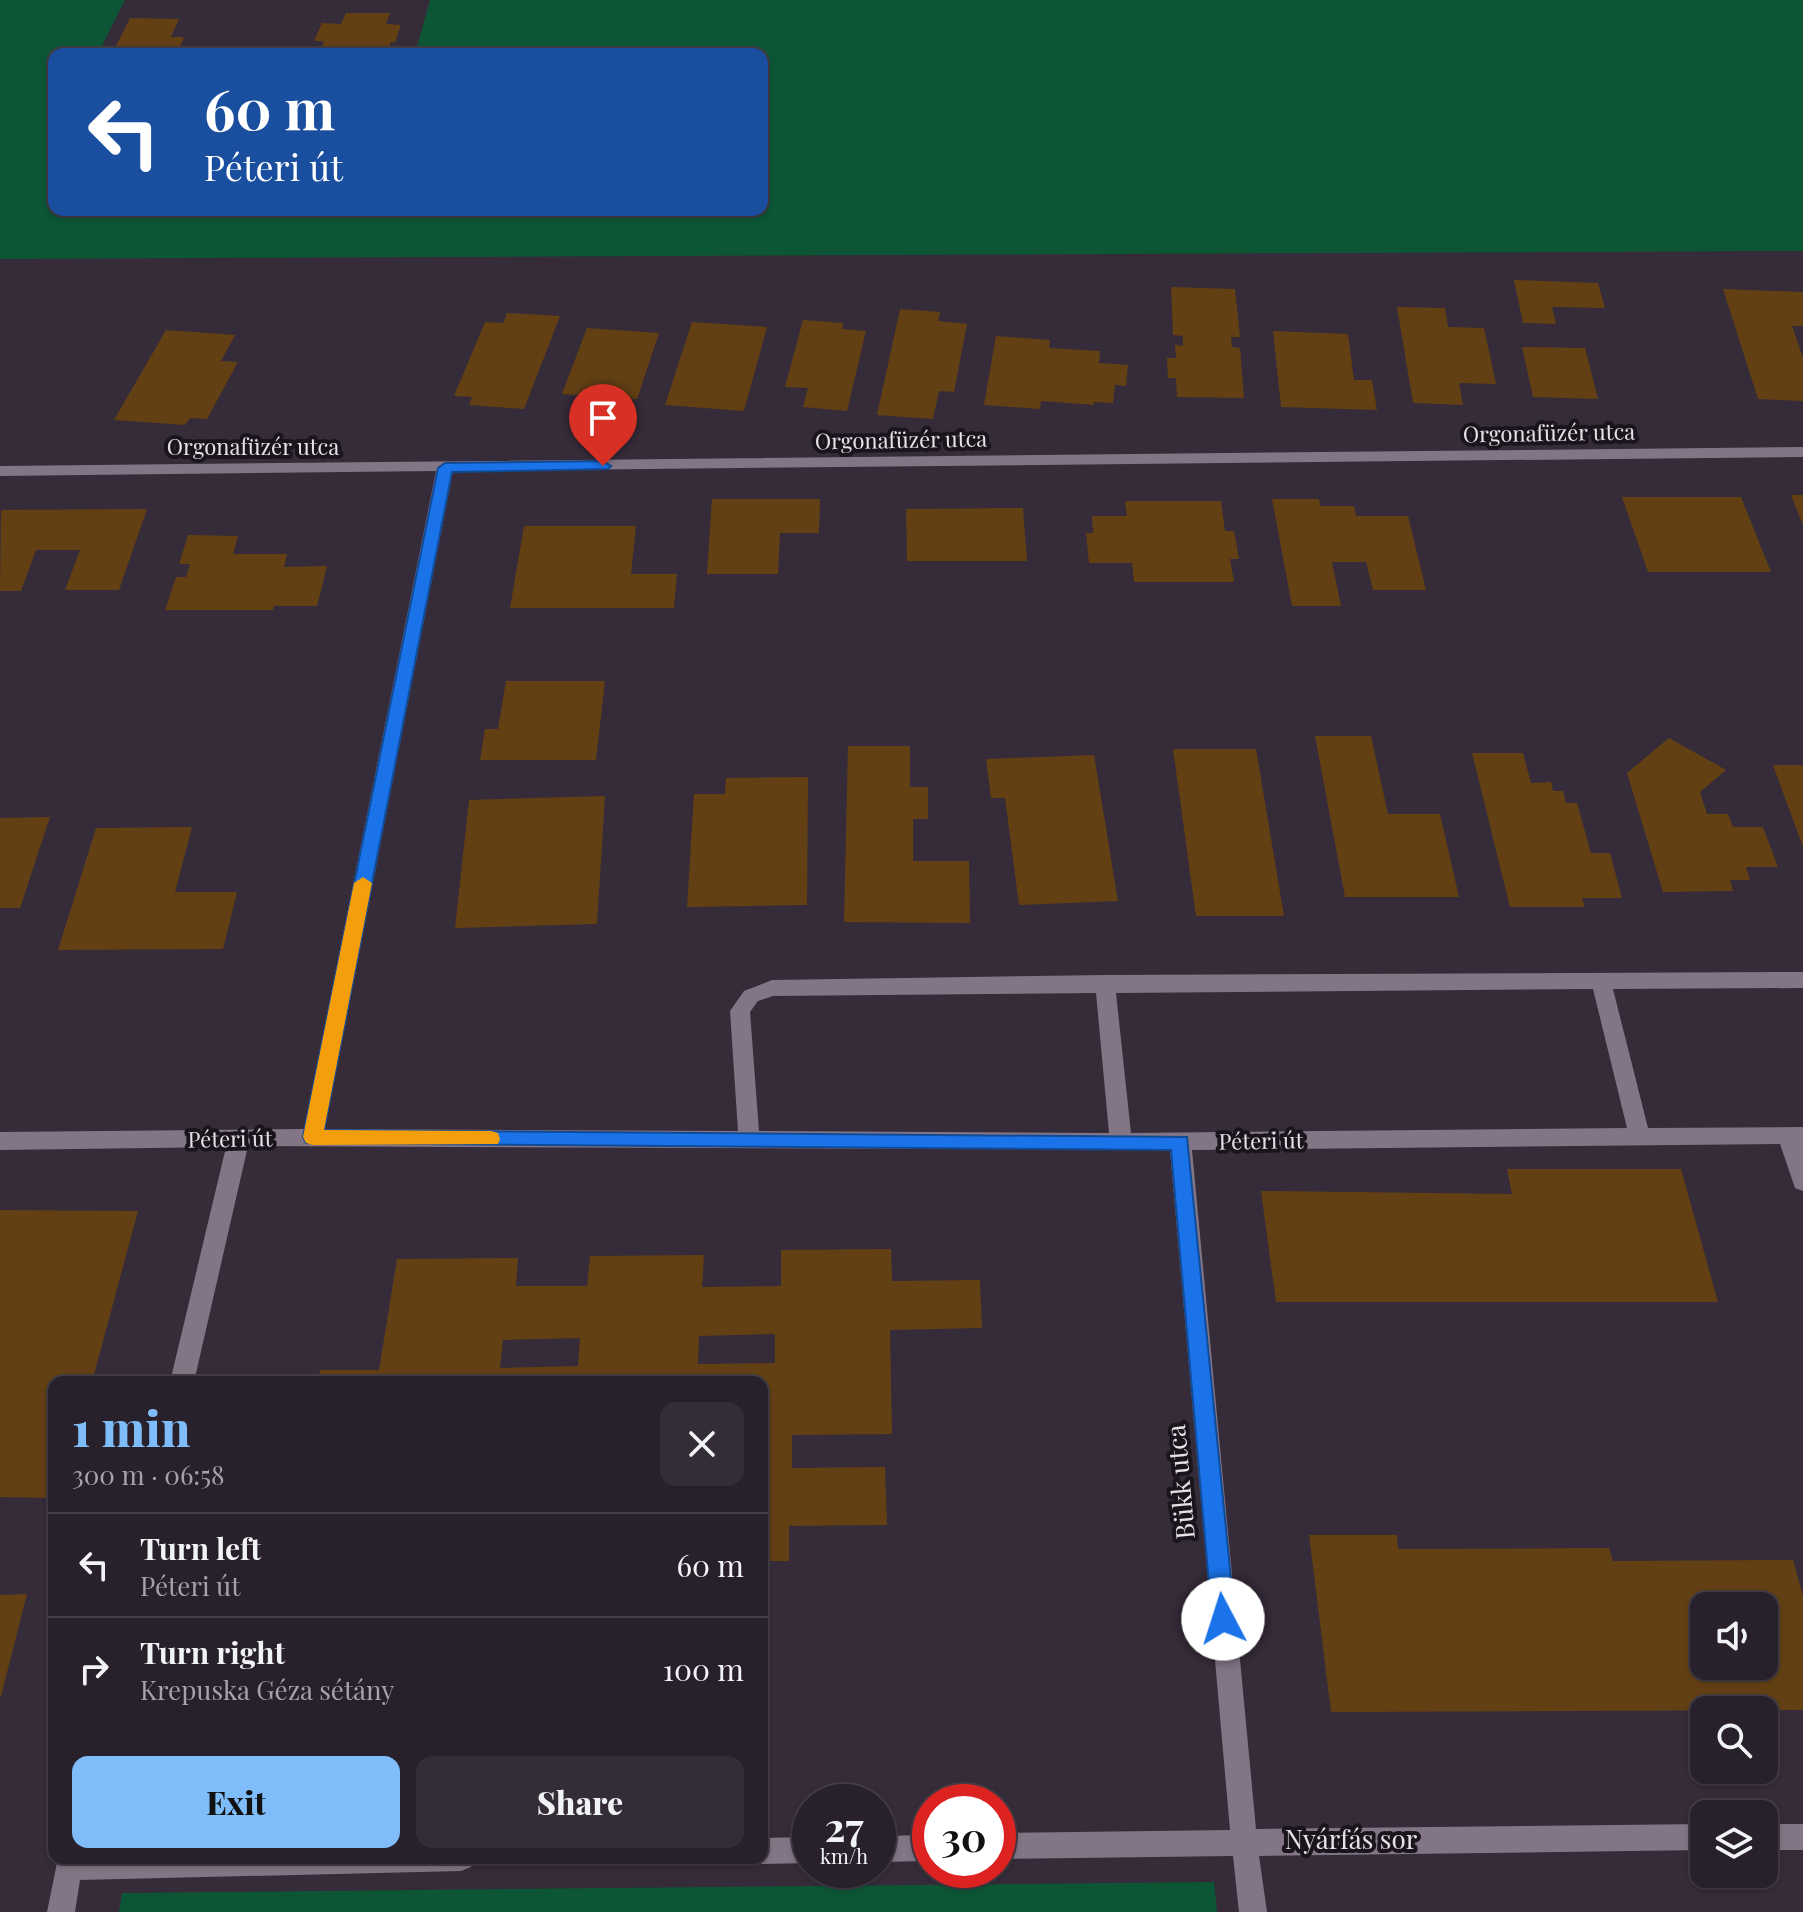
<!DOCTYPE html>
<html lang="en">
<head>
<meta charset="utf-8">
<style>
  :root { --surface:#28202b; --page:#342d37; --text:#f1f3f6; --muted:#a5a3a9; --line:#443e47; --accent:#7fbdfa }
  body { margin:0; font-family:"Playfair Display",serif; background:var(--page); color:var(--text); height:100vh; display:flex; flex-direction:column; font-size:30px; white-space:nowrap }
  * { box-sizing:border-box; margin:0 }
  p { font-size:26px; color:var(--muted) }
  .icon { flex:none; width:44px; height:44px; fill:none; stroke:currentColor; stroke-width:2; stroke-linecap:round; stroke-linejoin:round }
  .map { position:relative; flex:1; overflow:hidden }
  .drawer { position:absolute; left:48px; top:1376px; width:720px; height:488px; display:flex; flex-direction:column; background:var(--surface); border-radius:16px; box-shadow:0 2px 6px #0004,0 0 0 2px var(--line) }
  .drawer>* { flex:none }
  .banner { position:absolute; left:48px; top:48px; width:720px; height:168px; border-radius:16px; box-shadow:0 2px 6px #0004,0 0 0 2px var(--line); background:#1a4fa0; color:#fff; overflow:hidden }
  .tools { position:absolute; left:1690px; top:1592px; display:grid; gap:16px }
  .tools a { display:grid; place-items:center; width:88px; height:88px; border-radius:16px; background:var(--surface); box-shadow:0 2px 6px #0004,0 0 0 2px var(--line); font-size:40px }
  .speed { position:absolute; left:792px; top:1784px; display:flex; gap:16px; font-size:40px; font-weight:700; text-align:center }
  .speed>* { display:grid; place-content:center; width:104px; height:104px; border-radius:50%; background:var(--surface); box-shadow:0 2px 6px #0004,0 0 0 2px var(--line); line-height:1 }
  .speed small { font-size:20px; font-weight:400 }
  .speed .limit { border:12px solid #d22; background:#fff; color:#111 }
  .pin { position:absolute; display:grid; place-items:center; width:68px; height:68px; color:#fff; margin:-82px -34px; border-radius:50% 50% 50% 0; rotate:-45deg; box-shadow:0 0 8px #0007 }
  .pin .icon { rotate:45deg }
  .me { position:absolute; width:88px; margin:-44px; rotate:355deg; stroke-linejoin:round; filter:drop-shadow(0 0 6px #0008) }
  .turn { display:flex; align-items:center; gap:28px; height:168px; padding:0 24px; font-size:36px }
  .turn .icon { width:104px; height:104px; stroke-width:2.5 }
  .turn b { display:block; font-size:56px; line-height:68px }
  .round { display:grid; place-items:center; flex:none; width:84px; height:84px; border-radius:16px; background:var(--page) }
  .overview { display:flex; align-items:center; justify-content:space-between; height:136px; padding:0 24px }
  h1 { font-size:48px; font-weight:800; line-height:60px; color:var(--accent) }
  .primary-button { display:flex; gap:16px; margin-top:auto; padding:16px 24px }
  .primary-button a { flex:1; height:92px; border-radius:16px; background:var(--accent); color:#111; font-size:32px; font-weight:800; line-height:92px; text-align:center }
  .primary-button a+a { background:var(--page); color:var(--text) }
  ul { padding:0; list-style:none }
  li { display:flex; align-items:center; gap:24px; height:104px; padding:0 24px; border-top:2px solid var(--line) }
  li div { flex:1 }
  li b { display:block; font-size:30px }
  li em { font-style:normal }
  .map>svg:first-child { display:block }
  .green { fill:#0c5635 }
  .building { fill:#634014; fill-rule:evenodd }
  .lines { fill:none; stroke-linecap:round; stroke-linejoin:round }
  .minor { fill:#827586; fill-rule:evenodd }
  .route { fill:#1a73e8; stroke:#114b97; stroke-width:2 }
  .slow { fill:#f59e0b }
  .labels { text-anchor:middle; stroke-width:8; stroke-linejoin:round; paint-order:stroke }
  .street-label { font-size:22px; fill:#e7e0e9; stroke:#1a151c }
  .near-street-label { font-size:26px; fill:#e7e0e9; stroke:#1a151c }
</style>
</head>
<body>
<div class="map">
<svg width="1803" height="1912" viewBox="0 0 1803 1912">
  <rect width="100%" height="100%" fill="#362b39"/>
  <path class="green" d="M0,0H125L98,54H54V210H762V54H415L430,0H1803V251L0,259Z
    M1214,1882L1217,1912H119L122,1893Z"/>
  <path class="building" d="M346,13H390L386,24L401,25L395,42H391L387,52L378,54L320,52L324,41H314L322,23L341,24Z
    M130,18L179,19L171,37H184L177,54H112Z
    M1514,280L1598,283L1605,308L1552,307L1556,324L1523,323Z
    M1171,287L1235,289L1240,337H1231L1232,347L1240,348L1244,398L1177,397L1176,378H1168L1167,358H1176L1175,345L1183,346V336L1173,335Z
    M1723,289L1803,292V326H1792L1803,358V401L1758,399Z
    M1397,307L1445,308L1448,327L1484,328L1496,384L1459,383L1463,405L1413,403Z
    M900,309L940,312L938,321L967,324L954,392L939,391L933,419L877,415Z
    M507,313L560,316L524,409L469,405L472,397L454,396L485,322L503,323Z
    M803,320L843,323L842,329L866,331L847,411L803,407L808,388L785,387Z
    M692,322L767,327L744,411L665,405Z
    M587,328L659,333L637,399L562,394Z
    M166,330L235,335L221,361L238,362L207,419L190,418L185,425L114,420Z
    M1273,331L1348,334L1354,380H1372L1377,410L1281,407Z
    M996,336L1050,340L1049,348L1100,351L1099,363L1128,365L1126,386L1115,385L1113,403L1094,402V405L1041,401L1040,409L984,405Z
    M1522,347L1585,348L1598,399L1533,397Z
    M1791,495H1803V525Z
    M1622,497H1741L1771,572H1648Z
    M712,499H820L819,533H780L778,574H707Z
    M1272,499H1319L1320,506H1354L1356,516H1408L1426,590H1373L1366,562H1332L1341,606H1292Z
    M1125,501H1221L1225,531H1234L1239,559H1230L1234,582H1134L1132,563H1089L1086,533H1093L1092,516H1127Z
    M1023,508L1027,561H907L906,509Z
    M147,509L119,590H65L80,550H36L21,591H0L1,510Z
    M524,526H636L631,574H677L674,608H510Z
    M188,535L238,536L233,554H287L284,567L327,566L317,606H274L273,610H165L176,577H186L190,564H179Z
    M506,681H605L596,760H480L485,729H498Z
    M1315,736H1371L1388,814H1440L1459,897H1345Z
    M1669,738L1726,770L1700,792L1707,814H1728L1733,827H1763L1778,867H1746L1750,880H1730L1733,891L1663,892L1627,773Z
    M848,746H910V787H928V819H913V861H969L970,923L844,922Z
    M1173,749H1256L1284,916H1196Z
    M1472,753H1523L1531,783L1551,782L1553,791H1563L1566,803H1577L1591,853H1610L1622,898H1582L1585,907H1510Z
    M1094,755L1118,901L1019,905L1005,798H991L986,759Z
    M1773,765H1803V847Z
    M808,777L807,905L687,907L694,794H725L726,778Z
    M605,796L597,924L455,928L469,800Z
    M50,817L20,908H0V818Z
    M192,827L175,892H237L223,949L58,950L96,828Z
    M1507,1169H1681L1718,1302H1276L1261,1191L1512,1194Z
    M0,1210L138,1211L92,1382H54V1498L0,1497Z
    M891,1249L892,1281L980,1280L982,1328L890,1330L892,1434L792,1435V1468L885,1467L887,1525L789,1526V1561H762V1382H318L320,1370H379L397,1259L518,1258L516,1286H587L590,1256L704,1255L702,1287L781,1286V1250ZM775,1334V1363L698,1364L699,1336ZM580,1338L578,1366L500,1368L503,1340Z
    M1309,1535H1397L1398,1549L1609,1548L1613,1561L1793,1560L1803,1596V1710L1331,1712ZM1704,1606H1764V1666H1704Z
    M27,1594L1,1696H0V1595Z"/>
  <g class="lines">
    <path class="minor" d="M1803,447V457L453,471L325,1129L738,1131L730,1011L744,991L772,980L1105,975L1803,972V988L1613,989L1648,1128L1803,1127V1191L1795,1188L1780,1144L1192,1150L1256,1829L1704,1824V1850L1259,1856L1267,1912H1239L1233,1856L998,1859V1833L1230,1830L1170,1150L248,1146L194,1382H170L226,1147L0,1150V1132L304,1129L436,471L0,476V466ZM1593,989L1627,1128L1131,1133L1116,993ZM1096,993L1109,1133L759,1131L750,1012L758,1001L773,996Z
      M1764,1824H1803V1850H1764Z
      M930,1835V1861L878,1862V1836Z
      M810,1837V1863L762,1864L752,1858H762V1838Z
      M58,1858H474L471,1867L461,1871L80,1880L75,1912H47Z"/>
  </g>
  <path class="route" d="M603,461L611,466L608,469L452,472L324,1130L1187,1137L1235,1619L1231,1626L1223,1629L1215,1626L1212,1619L1171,1150L306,1143L303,1137L438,468L445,463Z"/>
  <path class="slow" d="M363,877L372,883L324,1130L491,1131L498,1133L500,1139L498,1144L313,1145L306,1143L303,1137L354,883Z"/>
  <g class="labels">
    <g class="street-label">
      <text transform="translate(1549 433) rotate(-1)" y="8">Orgonafüzér utca</text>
      <text transform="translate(901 440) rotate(-1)" y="8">Orgonafüzér utca</text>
      <text x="253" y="455">Orgonafüzér utca</text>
      <text transform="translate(230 1139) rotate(-1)" y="8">Péteri út</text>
      <text transform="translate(1261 1141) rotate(-1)" y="8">Péteri út</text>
    </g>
    <g class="near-street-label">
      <text transform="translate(1181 1482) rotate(-95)" y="9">Bükk utca</text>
      <text x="1351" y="1849">Nyárfás sor</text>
    </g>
  </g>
</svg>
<div class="tools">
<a><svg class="icon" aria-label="sound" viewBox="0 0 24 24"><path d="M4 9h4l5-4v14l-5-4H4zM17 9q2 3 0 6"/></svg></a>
<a><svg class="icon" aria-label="search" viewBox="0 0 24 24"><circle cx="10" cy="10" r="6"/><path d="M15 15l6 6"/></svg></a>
<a><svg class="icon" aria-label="layers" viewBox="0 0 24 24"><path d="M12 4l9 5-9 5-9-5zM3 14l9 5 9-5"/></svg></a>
</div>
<div class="speed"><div>27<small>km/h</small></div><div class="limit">30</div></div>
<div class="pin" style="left:603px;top:466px;background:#d93025"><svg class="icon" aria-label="arrive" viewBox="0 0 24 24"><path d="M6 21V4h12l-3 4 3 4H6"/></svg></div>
<svg class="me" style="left:1223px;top:1619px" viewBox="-20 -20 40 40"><circle r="19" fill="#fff"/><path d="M0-13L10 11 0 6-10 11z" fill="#1a73e8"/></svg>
<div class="banner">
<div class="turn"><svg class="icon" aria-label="left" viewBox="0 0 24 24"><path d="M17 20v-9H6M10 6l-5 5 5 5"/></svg><div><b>60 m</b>Péteri út</div></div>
</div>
<section class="drawer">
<div class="overview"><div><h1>1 min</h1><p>300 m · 06:58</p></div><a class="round"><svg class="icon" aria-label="close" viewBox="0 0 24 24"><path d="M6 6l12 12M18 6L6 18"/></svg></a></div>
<ul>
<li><svg class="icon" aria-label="left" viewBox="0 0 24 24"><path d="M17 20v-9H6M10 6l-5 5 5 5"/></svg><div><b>Turn left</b><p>Péteri út</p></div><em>60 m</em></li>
<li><svg class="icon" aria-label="right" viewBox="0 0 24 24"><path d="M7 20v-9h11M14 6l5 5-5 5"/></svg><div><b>Turn right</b><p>Krepuska Géza sétány</p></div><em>100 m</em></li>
</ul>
<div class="primary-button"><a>Exit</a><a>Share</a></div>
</section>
</div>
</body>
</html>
